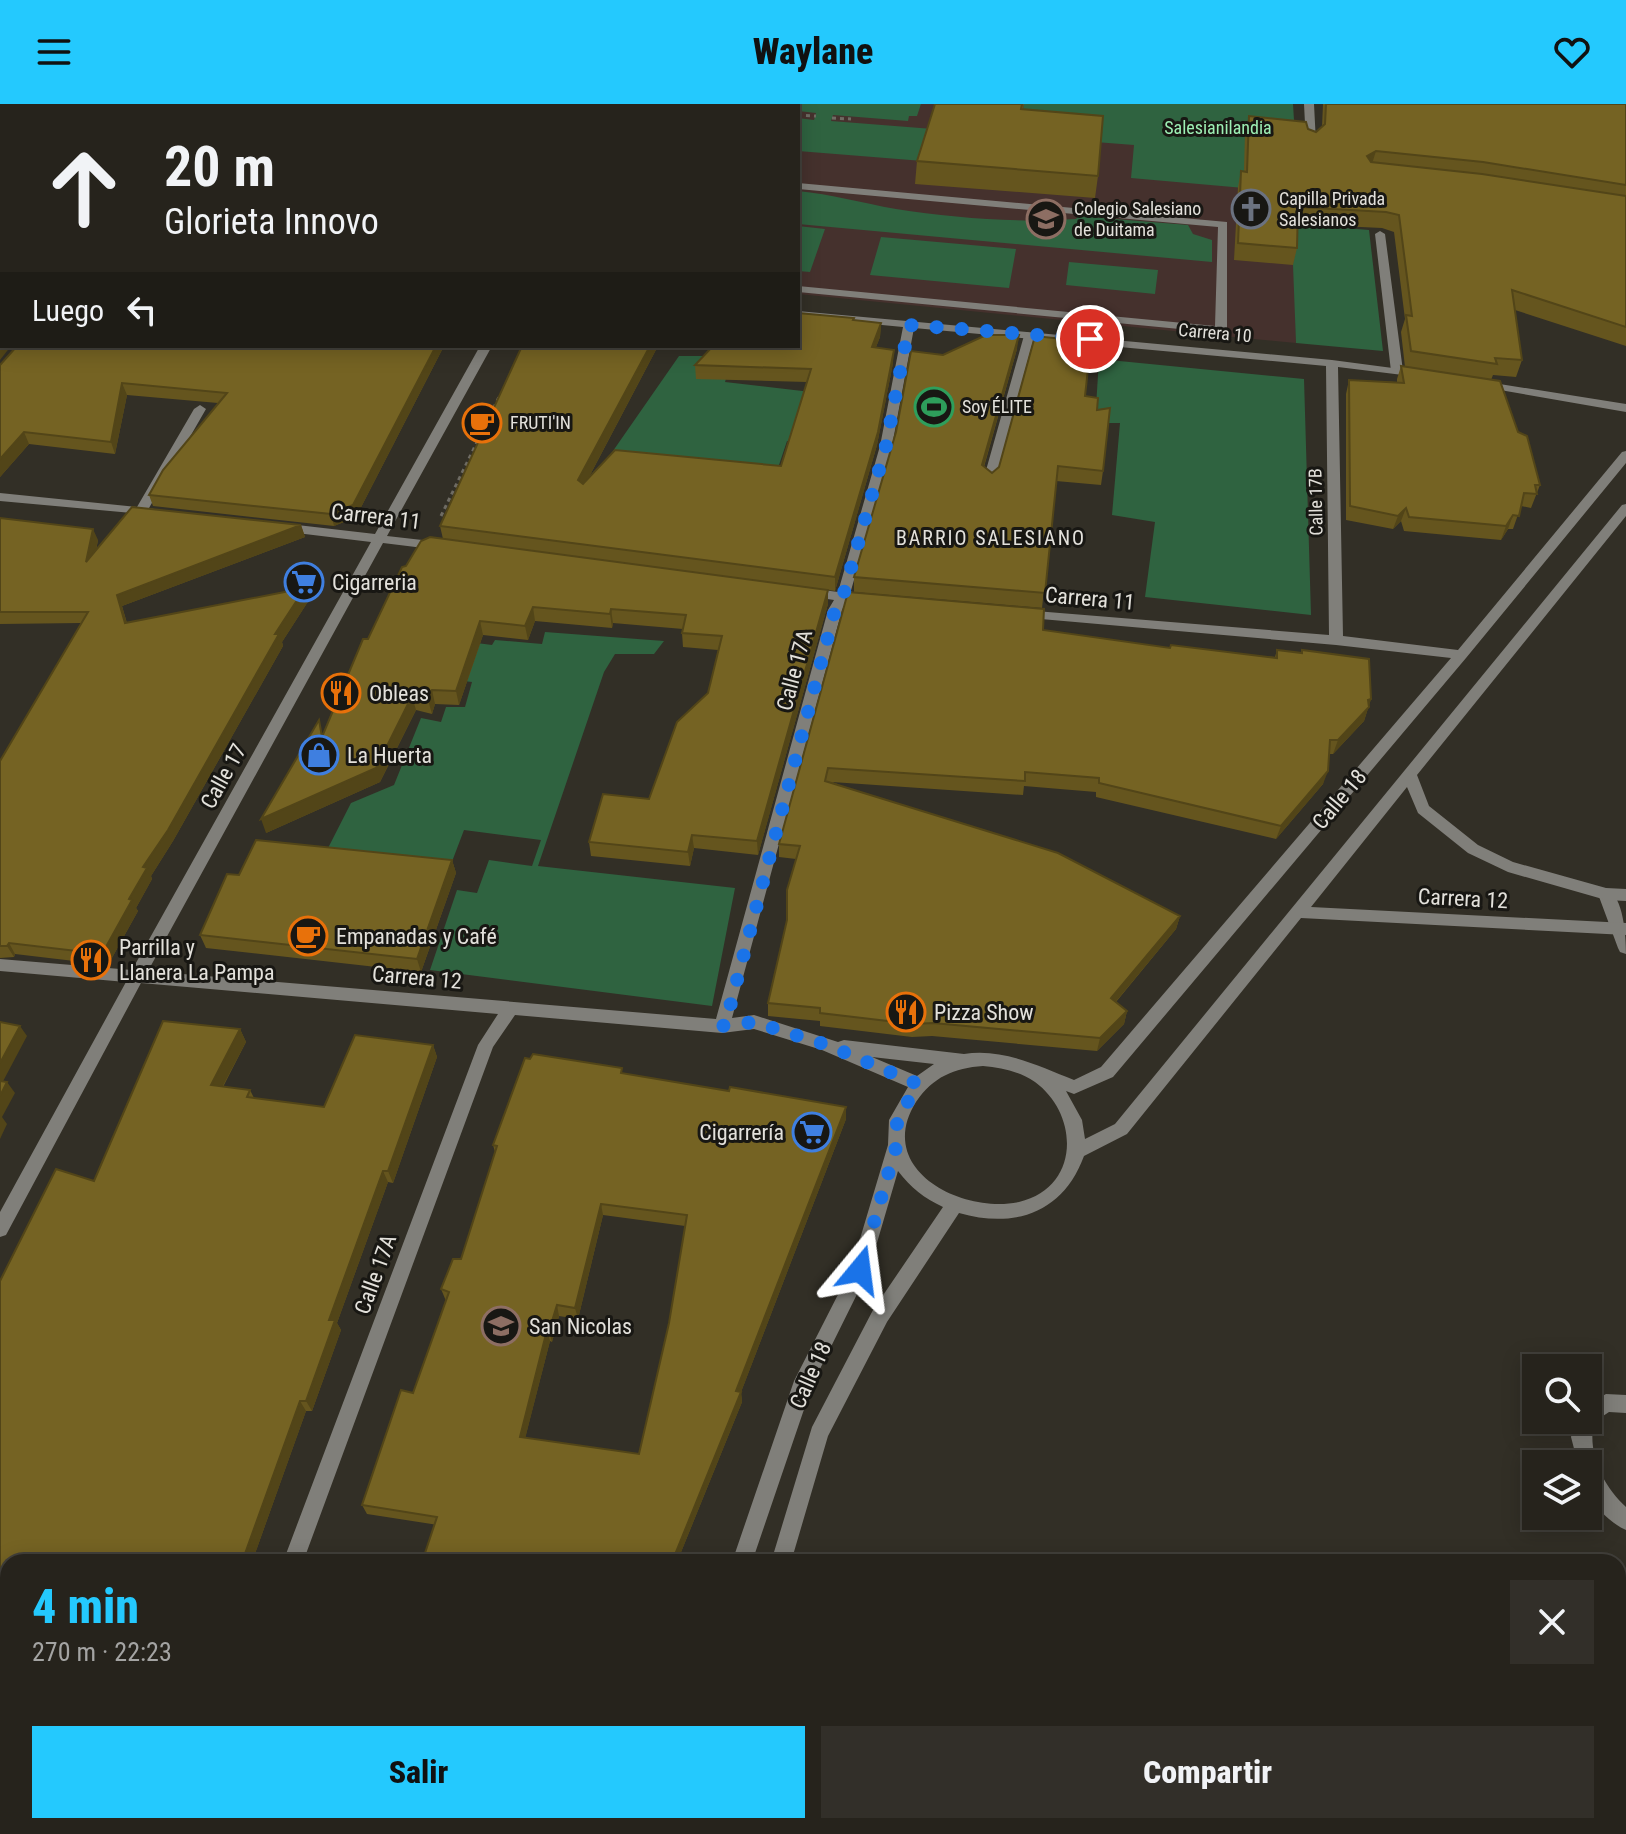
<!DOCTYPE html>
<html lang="es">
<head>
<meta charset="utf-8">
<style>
  :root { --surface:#26231c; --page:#322f29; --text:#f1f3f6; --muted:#a4a4a3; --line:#42403b; --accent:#24c9fe }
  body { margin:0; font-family:"Roboto Condensed",sans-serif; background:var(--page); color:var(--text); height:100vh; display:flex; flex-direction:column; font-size:30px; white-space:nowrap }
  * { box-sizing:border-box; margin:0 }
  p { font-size:26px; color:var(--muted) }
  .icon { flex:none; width:44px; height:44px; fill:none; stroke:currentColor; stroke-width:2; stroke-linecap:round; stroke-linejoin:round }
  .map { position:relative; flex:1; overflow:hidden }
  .side { position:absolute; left:0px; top:1450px; width:1626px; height:280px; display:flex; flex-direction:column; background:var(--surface); border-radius:24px 24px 0 0; box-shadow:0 4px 20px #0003,0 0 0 2px var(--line) }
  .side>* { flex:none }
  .banner { position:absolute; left:0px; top:0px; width:800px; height:244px; box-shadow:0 4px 20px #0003,0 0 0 2px var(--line); background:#26231c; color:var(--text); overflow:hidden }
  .tools { position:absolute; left:1522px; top:1250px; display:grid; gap:16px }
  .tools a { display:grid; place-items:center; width:80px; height:80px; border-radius:0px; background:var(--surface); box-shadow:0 4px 20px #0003,0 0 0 2px var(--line); font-size:40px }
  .pin { position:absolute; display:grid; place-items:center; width:68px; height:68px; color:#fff; margin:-34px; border:4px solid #fff; border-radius:50%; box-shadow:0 2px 8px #0007 }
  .me { position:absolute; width:88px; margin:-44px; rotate:16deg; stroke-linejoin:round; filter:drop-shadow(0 0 6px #0008) }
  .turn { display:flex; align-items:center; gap:28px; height:168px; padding:0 32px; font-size:36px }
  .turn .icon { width:104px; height:104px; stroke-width:2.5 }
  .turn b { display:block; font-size:56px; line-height:68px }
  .then { display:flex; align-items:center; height:76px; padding:0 32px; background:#0003; gap:16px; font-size:30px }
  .round { display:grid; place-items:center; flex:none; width:84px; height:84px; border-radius:0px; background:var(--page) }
  .headline { display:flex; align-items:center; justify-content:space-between; height:136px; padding:0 32px }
  h1 { font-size:48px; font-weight:800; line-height:60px; color:var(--accent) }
  .action { display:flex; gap:16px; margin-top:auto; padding:16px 32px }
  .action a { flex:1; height:92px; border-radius:0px; background:var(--accent); color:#111; font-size:32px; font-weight:800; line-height:92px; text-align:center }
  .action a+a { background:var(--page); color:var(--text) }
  header { display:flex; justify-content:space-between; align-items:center; height:104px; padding:0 32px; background:var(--accent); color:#111; font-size:36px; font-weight:800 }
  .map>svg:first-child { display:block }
  .education { fill:#45312d }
  .green { fill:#2f6340 }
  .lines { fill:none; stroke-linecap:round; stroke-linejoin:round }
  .path-far1 { stroke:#6e6b63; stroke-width:3; stroke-dasharray:4 4; stroke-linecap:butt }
  .path { stroke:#6e6b63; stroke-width:6; stroke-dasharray:7 7; stroke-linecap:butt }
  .service { fill:#807f7a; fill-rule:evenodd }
  .minor { fill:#807f7a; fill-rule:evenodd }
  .wall { fill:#65551e; fill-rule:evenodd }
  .shaded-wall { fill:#524518 }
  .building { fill:#756323; stroke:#524518; stroke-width:2; fill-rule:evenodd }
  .route { stroke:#1a73e8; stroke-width:14; stroke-dasharray:0 25.2 }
  .labels { text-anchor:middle; stroke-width:6; stroke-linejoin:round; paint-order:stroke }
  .far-park-label { font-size:18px; fill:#9defb4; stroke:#181713 }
  .far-poi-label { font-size:18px; fill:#e3e1db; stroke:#181713; text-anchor:start }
  .far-street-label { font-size:18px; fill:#e3e1db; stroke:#181713 }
  .far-neighbourhood-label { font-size:20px; letter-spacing:2px; fill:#e3e1db; stroke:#181713 }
  .street-label { font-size:22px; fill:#e3e1db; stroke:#181713 }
  .poi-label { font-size:22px; fill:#e3e1db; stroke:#181713; text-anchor:start }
</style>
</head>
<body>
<header><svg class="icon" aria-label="menu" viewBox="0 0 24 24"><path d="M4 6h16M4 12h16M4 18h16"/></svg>Waylane<svg class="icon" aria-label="heart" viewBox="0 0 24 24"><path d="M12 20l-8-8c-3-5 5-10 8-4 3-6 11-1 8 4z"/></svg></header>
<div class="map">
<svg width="1626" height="1730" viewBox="0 0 1626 1730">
  <rect width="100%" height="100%" fill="#322f26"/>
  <path class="education" d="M656,0H1293L1296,239L798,190V2Z"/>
  <path class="green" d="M677,0H921L917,12H909L908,17L833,11L831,17L933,25L923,57L798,47V14L814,16L816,9L798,7V2Z
    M1024,0H1293L1295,33L1246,28L1244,84L1131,74L1134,41L1018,32Z
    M798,87C831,90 862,99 896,105C954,114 1017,119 1076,115L1078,112L1188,121L1193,130L1212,136V158L798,120Z
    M1295,120L1369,126L1383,247L1296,239L1293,161Z
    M798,122L825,125L810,168L798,167Z
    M881,133L1016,145L1009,184L870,171Z
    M1069,158L1158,166L1155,190L1066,181Z
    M679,252H733L725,278L879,296L866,343L787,337L774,376L606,357Z
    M1099,255L1304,275L1311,511L1145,493L1155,418L1112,411L1120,319H1095Z
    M545,528L664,537L654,550H615L604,568L538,762L735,784L712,902L430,866L457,786L477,789L489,756L532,762L541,736L464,726L445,776L326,748L351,699L394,681L421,614L441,618L446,603H465L472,578L454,576L469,538L492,541L495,536L542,540Z"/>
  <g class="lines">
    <path class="path-far1" d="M798,11L816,12
      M832,14L851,15
      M441,412L500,291"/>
    <path class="path" d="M1618,1565L1626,1567"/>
    <path class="service" d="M798,79L1227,118V226L1221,229L798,188V182L1215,222L1218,123L798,85Z
      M1380,127L1385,130L1403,267L1397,270L1391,267L1375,130Z
      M1025,228L1035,230L995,377L989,381L983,377Z
      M1606,784C1624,792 1626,833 1626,850L1620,848L1618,844L1598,790Z
      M1606,1290L1626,1291V1309L1609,1308L1594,1318C1587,1349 1603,1382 1626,1403V1426C1612,1420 1593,1403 1589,1387C1586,1379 1588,1368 1588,1360H1578L1571,1333L1575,1316H1588V1300Z"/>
    <path class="minor" d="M239,0H249L238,2Z
      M622,0H632L621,2Z
      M1304,0H1314L1316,39L1311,42L1306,39Z
      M798,207L1332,256L1423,268V272L1419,273L1338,263L1343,532L1458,546L1622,348L1626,347V359L1466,554L1113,973L1074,990L1066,987L1082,1016L1085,1035L1115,1020L1622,401L1626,400V412L1417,671L1429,702L1478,741L1513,758L1606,784L1626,785V797L1606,796L1508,768L1468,749L1418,709L1407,683L1311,803L1626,819V831L1301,814L1127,1030L1084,1052C1063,1109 1015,1125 959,1109L887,1218L828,1332L791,1458H771L812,1323L873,1206L943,1103C924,1094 911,1084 898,1067L869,1166L813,1279L752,1458H732L794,1277L851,1165L888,1041L889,1016L908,983L822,946L754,925L722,929L515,911L493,943L303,1458H283L478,941L498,910L141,879L6,1131L0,1133V1108L126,878L0,867V855L132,866L371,438L280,427L274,423L280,419L375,430L480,242H492L387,432L440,438L446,442L440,446L383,439L148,867L716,915L828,506L834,496L808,492L801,488L808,484L838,488L880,342L903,223L798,213ZM914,224L1326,262L1329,531L1023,506L1018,507V513L1336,541L1451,554L1101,963L1074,976C1038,962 1003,944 964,950L844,936L838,938L754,911L732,914L842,506L846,498L868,501L875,497L873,494L850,490L892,342ZM872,953L934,960L917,972ZM983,962C1002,964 1019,967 1035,978C1080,1011 1080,1084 1019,1098C961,1110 874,1065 916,998C933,973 954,964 983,962Z
      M1481,277L1626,300V308L1477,282V278Z
      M200,301L206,305L149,404L154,405V411L0,397V389L137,403L194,305Z
      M0,1654L8,1655V1677L0,1676Z
      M361,1722H431L434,1730H364Z
      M655,1722H677L675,1730H653Z
      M729,1722H751L754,1730H732Z
      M833,1722H860L863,1730H836Z"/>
  </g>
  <path class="wall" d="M935,0H1024L1023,5L1098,72L1095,94L915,80L917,57Z
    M1323,0H1626V242L1515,206L1522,256L1516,273L1493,271L1491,276L1518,328L1540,381L1531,404L1521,402L1513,425H1508L1501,436L1404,427L1401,417L1393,425L1346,416V290L1349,276L1397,278V275L1401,262L1405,263L1401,228L1405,215L1394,128L1382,124L1297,120V144L1293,161L1234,156L1238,83L1241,67H1244L1245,28L1249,12L1316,28L1322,23Z
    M854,217L881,219L880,233L876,243L893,259L877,341L835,487L487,441L828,500L758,751L694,744L690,762L591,752L589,738L649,695L708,589L718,546L683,543L682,529L683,525L613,519L612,524L535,517L528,536L483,531L459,601L435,600L432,610L416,606L380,678L266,729L323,630L368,535L406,462L443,435L440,422L658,242L588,375L781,362L807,278L696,275L695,261Z
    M444,242L356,413L334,422L153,402L149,391L218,299L127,291L115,350L29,340L0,373V261Z
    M1017,245L984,363L992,369L1085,292L1097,306L1103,367L1101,381L1056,377L1042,504L854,488V473L943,251Z
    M0,414L98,436L96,447L301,421L305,433L122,502L127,519L309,496L282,538L283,542L173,737L151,772L152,775L136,804L138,807L108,861L15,850L14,853L0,854V657L81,519L0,520Z
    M848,488L1043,526L1170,544L1275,553L1277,546L1301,549L1302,546L1371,595L1364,617L1333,650H1329L1323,680L1276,735L1096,693V688L1024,682L1023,691L832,678L1180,812L1176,825L1116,898L1127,907L1124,920L1097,947L932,932L912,933L820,922V917L768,912V899L787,816L796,755L779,753V740Z
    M452,756L456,769L421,868L206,844L200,831L239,771Z
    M240,925L246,938L223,983L250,986L254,994L324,1003L433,941L437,953L393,1079L388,1078L337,1219L341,1226L312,1307H306L252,1458H8V1614L0,1613V1177L94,1077Z
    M623,969L846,1015L741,1288L742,1298L677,1458L367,1410L362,1401L413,1289L446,1197L441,1185L461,1155L495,1048L493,1041ZM603,1111L685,1122L669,1219L639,1350L525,1334L550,1237L552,1238L559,1212L578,1215Z
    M1523,1722H1618L1626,1730H1524Z"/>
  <path class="shaded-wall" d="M188,0H200L198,2H187Z
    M1376,47L1371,63L1367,52Z
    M881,219L880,233L871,256L872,243Z
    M1019,231L1017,245L980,376L982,361Z
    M2,236V242H11L0,256V238Z
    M436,242H444L356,413L334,422L331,410Z
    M650,242H658L580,390L578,376Z
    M894,246L893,259L877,341L835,487V473Z
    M122,279L127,291L115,350L111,338Z
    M24,328L29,340L0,373V355Z
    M1406,404L1401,417L1393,425L1398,412Z
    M1513,411L1508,425L1501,436L1506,422Z
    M301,421L305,433L122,502L130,531L125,519L117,491Z
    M93,425L98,436L91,470L86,458Z
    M305,484L309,496L282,538L283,542L173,737L151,772L152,775L136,804L138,807L108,861L102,850L129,795L143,763L275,530Z
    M828,486V500L758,751L757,737Z
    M533,503L535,517L528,536L525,522Z
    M611,505L613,519L612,524L610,510Z
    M480,517L483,531L459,601L456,587Z
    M432,586L435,600L432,610L428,596Z
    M412,592L416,606L380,678L266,729L261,715Z
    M1371,595L1364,617L1333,650L1338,636L1368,596Z
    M1328,667L1323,680L1276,735L1281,722Z
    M692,731L694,744L690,762L688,748Z
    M452,756L456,769L421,868L417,855Z
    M1180,812L1176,825L1108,907L1111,894Z
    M9,839L15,850L14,853L7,842Z
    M1127,907L1124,920L1097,947L1100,934Z
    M20,922L27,932L0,983V959Z
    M240,925L246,938L217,993L211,981Z
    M433,941L437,953L393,1079L388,1067Z
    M7,978L15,989L2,1013L7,1020L0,1035V992Z
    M846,1003V1015L738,1296L741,1288L742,1298L677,1458H672L736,1287Z
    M383,1067L388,1078L337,1219L341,1226L312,1307L306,1297L329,1216Z
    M601,1100L603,1111L578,1215L575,1204Z
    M557,1201L559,1212L552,1238L549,1227Z
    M547,1226L550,1237L523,1343L520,1333Z
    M300,1297L306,1307L252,1458H242Z"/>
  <path class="building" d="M0,0H188L187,2H2V236L0,238Z
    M303,0H370L369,2H302Z
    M454,0H563L562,2H453Z
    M935,0H1022L1021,5L1103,12L1098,72L917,57Z
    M1326,0H1626V81L1483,58L1376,47L1367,52L1371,58L1482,70L1626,92V223L1512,186L1522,256L1495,254L1497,260L1411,247L1406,211L1412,212L1399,111L1386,108L1298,103L1297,144L1238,139L1241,67L1247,68L1249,12L1306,18L1308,25L1316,28L1325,20Z
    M798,209L854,214L853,216L881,219L872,243L894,246L878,328L835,473L440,422L522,242H650L578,376L583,380L615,346L781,362L811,265L695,261L713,242H798Z
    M986,231H1019L982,361L992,369L999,363L1035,232L1091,238L1085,292L1098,294L1097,306L1110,304L1103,367L1058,362L1045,489L854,473L896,328L911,247L943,251Z
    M17,242H436L353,401L331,410L149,391L163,366L227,289L122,279L111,338L24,328L0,355V261Z
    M1401,262L1500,277L1518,328L1527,332L1540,381H1535L1537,390L1524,389L1519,412L1513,411L1506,422L1409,413L1406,404L1398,412L1350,402L1349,276L1404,279Z
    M132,403L301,421L117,491L125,519L305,484L275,530H279L168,726L143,763L147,764L129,795L132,796L102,850L9,839L7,842H0V657L88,508H0V414L93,425L86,458Z
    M430,433L828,486L757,737L692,731L688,748L589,738L603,690L649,695L677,618L708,589L722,532L682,529L686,511L611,505L610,510L533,503L525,522L480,517L456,587L432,586L428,596L412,592L376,664L261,715L319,616L322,633L363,535H368L402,463L406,462L421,437Z
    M848,488L1044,505L1043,526L1170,544L1171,541L1277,554V546L1302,549V546L1369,555L1371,595L1368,596L1369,603L1338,636H1330L1328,667L1281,722L1099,679V674L1025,668V677L828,664L825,677L1058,749L1180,812L1111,894L1127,907L1100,934L933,919L913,920L820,909V904L768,899L787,816V786L800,742L779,740Z
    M256,736L452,756L417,855L200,831L227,770L239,771Z
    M163,917L240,925L211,981L250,986L247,993L324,1003L355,931L433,941L388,1067H383L329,1216H335L306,1297H300L242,1458H8V1609L0,1607V1177L56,1065L94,1077Z
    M0,918L20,922L0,959Z
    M533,950L622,964L621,969L729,987L730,983L846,1003L736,1287L741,1288L672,1458H422L437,1413L362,1401L401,1286L413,1289L449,1188L441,1185L453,1155H461L497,1042L493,1041L525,954L530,955ZM601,1100L687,1111L669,1219L639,1350L520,1333L547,1226L549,1227L557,1201L575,1204Z
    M0,977L7,978L0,992Z
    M1618,1657L1626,1658V1730H1548L1547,1722H1618Z
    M0,1717L8,1718V1722H43L65,1727L84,1730H0Z"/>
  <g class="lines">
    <path class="route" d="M860,1166L897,1040V1017L918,980L827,941L754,918L722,922L727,914L835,506L843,492L886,342L909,221L1090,235"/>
  </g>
  <defs>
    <g id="church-ring" transform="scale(2)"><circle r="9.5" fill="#181713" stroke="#6b7280" stroke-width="1.5"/><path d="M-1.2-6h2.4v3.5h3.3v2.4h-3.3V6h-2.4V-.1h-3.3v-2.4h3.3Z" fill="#6b7280"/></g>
    <g id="school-ring" transform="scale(2)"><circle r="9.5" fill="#181713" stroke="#8d6e63" stroke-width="1.5"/><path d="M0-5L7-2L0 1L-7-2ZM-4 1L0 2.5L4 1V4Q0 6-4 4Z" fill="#8d6e63"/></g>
    <g id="stadium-ring" transform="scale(2)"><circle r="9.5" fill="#181713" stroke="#2e9e5b" stroke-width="1.5"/><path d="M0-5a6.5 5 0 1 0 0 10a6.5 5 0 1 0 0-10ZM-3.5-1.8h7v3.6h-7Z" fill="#2e9e5b"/></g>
    <g id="cafe-ring" transform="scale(2)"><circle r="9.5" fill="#181713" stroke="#e8710a" stroke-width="1.5"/><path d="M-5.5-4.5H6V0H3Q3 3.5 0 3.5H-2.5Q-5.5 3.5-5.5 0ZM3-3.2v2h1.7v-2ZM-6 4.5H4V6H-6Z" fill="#e8710a"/></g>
    <g id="supermarket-ring" transform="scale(2)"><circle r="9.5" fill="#181713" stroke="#3f7fe0" stroke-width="1.5"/><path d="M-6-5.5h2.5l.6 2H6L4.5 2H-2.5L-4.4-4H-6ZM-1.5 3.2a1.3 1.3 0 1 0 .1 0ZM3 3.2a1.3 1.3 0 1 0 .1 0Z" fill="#3f7fe0"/></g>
    <g id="restaurant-ring" transform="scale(2)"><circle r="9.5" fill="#181713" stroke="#e8710a" stroke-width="1.5"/><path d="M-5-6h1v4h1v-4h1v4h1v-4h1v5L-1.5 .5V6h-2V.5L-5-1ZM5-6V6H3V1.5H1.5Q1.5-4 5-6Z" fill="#e8710a"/></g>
    <g id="shop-ring" transform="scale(2)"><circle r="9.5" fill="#181713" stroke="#3f7fe0" stroke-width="1.5"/><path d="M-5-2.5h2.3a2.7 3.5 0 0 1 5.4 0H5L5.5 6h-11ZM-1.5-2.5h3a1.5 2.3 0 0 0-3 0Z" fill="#3f7fe0"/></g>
  </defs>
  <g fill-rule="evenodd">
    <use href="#church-ring" x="1251" y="105"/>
    <use href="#school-ring" x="1046" y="115"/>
    <use href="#stadium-ring" x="934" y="303"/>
    <use href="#cafe-ring" x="482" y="319"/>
    <use href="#supermarket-ring" x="304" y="478"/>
    <use href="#restaurant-ring" x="341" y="589"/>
    <use href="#shop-ring" x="319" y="651"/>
    <use href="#cafe-ring" x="308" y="832"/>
    <use href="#restaurant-ring" x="91" y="856"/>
    <use href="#restaurant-ring" x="906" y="908"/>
    <use href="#supermarket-ring" x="812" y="1028"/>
    <use href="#school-ring" x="501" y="1222"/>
  </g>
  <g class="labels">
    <g class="far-park-label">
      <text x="1218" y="30">Salesianilandia</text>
    </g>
    <g class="far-poi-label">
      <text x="1279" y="101">Capilla Privada<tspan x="1279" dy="21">Salesianos</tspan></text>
      <text x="1074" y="111">Colegio Salesiano<tspan x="1074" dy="21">de Duitama</tspan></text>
      <text x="962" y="309">Soy ÉLITE</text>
      <text x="510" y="325">FRUTI'IN</text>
    </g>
    <g class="far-street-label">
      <text transform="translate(1215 229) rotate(5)" y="6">Carrera 10</text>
      <text transform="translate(1316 398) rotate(-91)" y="6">Calle 17B</text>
    </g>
    <g class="far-neighbourhood-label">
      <text x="991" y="441">BARRIO SALESIANO</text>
    </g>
    <g class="street-label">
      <text transform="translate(376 412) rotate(7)" y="8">Carrera 11</text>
      <text transform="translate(1090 494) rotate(5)" y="8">Carrera 11</text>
      <text transform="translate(794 566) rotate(-75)" y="8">Calle 17A</text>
      <text transform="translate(223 672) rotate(-61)" y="8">Calle 17</text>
      <text transform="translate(1339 695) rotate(-50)" y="8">Calle 18</text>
      <text transform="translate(1463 794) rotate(3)" y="8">Carrera 12</text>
      <text transform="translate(417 873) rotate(5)" y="8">Carrera 12</text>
      <text transform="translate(375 1170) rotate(-70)" y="8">Calle 17A</text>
      <text transform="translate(810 1271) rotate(-66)" y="8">Calle 18</text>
    </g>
    <g class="poi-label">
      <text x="332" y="486">Cigarreria</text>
      <text x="369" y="597">Obleas</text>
      <text x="347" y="659">La Huerta</text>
      <text x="336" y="840">Empanadas y Café</text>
      <text x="119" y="851">Parrilla y<tspan x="119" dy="25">Llanera La Pampa</tspan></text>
      <text x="934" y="916">Pizza Show</text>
      <text x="784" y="1036" text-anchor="end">Cigarrería</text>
      <text x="529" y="1230">San Nicolas</text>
    </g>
  </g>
</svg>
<div class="tools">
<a><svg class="icon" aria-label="search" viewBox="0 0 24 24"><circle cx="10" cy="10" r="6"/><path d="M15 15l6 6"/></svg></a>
<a><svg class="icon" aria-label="layers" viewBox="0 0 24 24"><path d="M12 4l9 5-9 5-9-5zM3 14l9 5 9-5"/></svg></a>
</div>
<div class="pin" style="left:1090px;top:235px;background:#d93025"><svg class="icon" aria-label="arrive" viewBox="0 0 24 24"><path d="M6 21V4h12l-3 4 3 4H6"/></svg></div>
<svg class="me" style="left:860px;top:1166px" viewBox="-20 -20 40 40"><path d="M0-17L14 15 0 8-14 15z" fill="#1a73e8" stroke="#fff" stroke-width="4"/></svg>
<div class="banner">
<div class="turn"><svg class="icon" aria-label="ahead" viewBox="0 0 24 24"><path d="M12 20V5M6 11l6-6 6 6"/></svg><div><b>20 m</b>Glorieta Innovo</div></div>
<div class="then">Luego<svg class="icon" aria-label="left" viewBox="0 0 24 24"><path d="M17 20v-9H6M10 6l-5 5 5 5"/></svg></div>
</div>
<section class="side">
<div class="headline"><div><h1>4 min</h1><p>270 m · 22:23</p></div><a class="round"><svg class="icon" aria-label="close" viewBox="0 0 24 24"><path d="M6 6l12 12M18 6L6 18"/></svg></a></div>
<div class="action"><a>Salir</a><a>Compartir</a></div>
</section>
</div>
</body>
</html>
